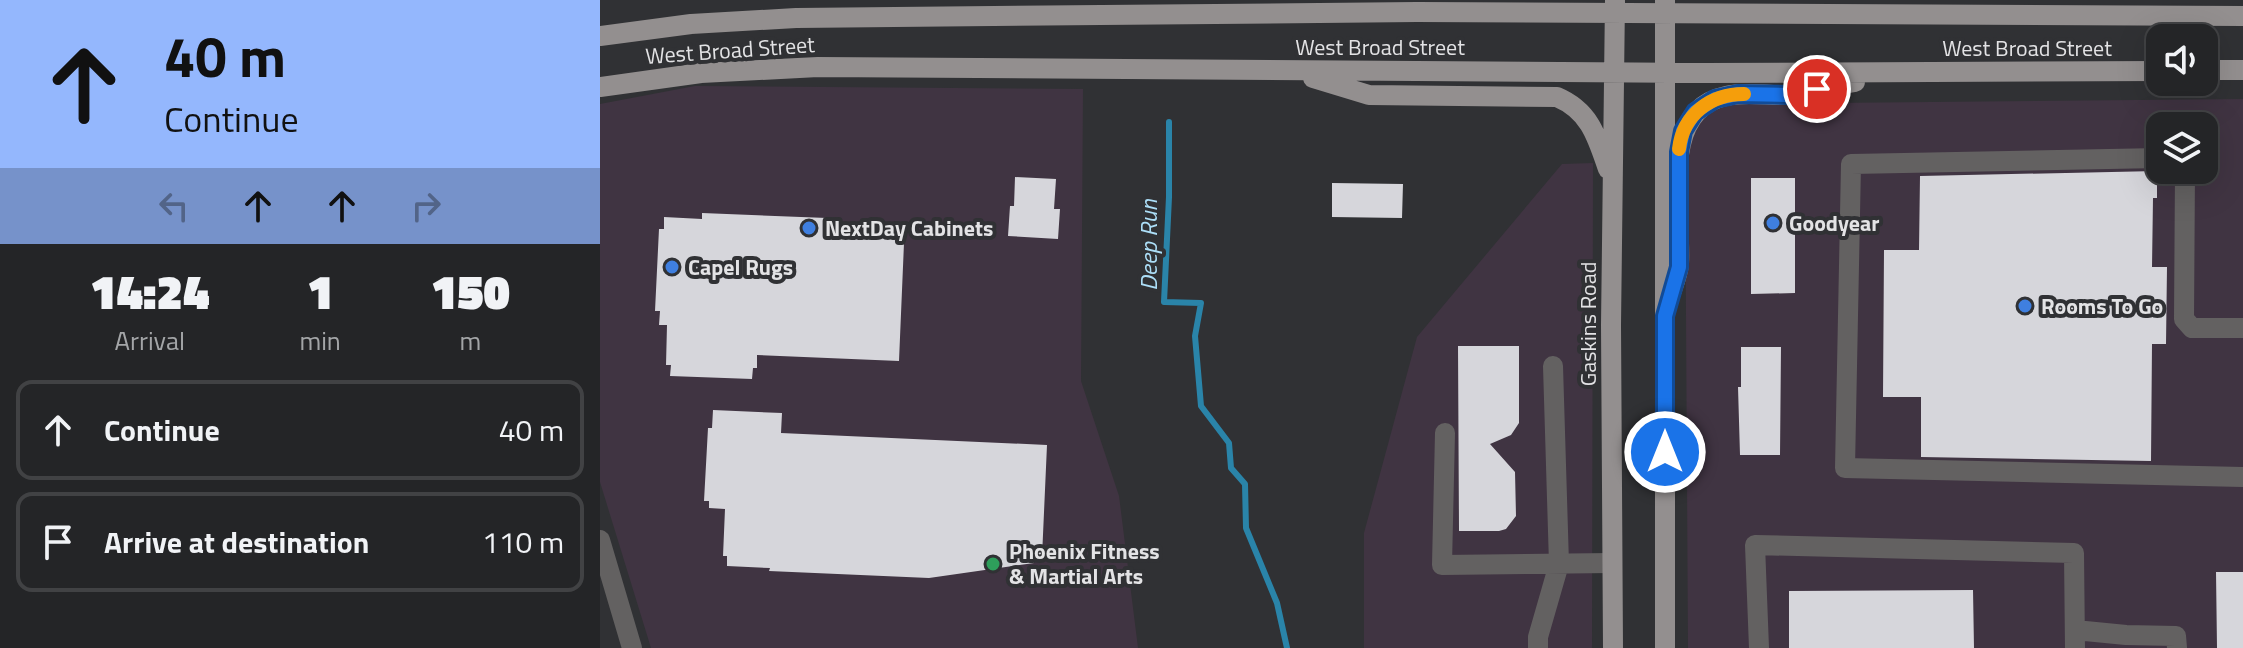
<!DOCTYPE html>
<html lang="en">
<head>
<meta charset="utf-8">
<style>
  :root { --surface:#242527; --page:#303133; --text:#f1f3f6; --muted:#a3a5a7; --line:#414244 }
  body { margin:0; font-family:"Titillium Web",sans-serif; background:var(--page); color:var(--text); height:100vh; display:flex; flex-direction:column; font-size:30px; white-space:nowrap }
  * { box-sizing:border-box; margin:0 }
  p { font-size:26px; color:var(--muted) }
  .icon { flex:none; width:44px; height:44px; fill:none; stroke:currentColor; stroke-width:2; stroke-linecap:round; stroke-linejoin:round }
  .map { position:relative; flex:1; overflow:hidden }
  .side { display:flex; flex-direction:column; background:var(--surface); width:600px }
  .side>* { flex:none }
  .guide { background:#94b7fd; color:#111; overflow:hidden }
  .tools { position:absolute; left:1546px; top:24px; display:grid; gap:16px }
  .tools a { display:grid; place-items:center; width:72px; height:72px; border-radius:16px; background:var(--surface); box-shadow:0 8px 32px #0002,0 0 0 2px var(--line); font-size:40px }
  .pin { position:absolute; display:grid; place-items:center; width:68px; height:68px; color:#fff; margin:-34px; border:4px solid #fff; border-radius:50%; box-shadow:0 2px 8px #0007 }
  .me { position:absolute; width:88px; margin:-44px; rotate:0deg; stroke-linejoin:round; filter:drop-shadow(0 0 6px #0008) }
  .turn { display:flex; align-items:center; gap:28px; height:168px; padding:0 32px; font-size:36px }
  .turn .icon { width:104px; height:104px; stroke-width:2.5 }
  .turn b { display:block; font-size:56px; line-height:68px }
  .lanes { display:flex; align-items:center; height:76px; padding:0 32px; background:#0003; justify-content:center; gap:40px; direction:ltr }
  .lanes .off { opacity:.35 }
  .eta { display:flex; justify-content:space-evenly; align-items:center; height:136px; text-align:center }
  .eta b { font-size:48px; font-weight:800; line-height:56px }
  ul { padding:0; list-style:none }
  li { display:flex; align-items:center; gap:24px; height:100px; margin:0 16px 12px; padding:0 16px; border:4px solid var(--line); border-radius:16px }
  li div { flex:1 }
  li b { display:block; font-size:30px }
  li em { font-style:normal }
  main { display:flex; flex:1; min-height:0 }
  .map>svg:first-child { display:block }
  .commercial { fill:#403442; fill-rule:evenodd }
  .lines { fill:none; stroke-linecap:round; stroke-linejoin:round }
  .stream { stroke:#2a84a9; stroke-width:6 }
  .building { fill:#d6d6db }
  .minor { stroke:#636161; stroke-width:20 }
  .major { stroke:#938f8f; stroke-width:20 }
  .route-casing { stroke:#114b97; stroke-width:20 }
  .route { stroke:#1a73e8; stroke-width:14 }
  .slow { stroke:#f59e0b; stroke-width:14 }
  .shop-dot { fill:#3f7fe0; stroke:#303134; stroke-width:3 }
  .leisure-dot { fill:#2e9e5b; stroke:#303134; stroke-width:3 }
  .labels { text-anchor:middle; stroke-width:8; stroke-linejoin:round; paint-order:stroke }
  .street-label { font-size:22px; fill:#e3e3e5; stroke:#303134 }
  .poi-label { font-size:22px; font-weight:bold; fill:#e3e3e5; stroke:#303134; text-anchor:start }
  .water-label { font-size:24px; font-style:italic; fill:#acdef7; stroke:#303134 }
</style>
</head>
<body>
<main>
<section class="side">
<div class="guide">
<div class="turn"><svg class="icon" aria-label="ahead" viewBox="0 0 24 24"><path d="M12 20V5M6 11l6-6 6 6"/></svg><div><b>40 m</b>Continue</div></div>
<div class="lanes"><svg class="icon off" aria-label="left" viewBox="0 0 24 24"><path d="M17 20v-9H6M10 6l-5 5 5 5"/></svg><svg class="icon" aria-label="ahead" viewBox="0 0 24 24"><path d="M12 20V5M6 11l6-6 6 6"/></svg><svg class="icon" aria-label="ahead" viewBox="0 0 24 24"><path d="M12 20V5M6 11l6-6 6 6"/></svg><svg class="icon off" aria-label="right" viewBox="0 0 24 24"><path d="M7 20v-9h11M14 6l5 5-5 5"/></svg></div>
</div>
<div class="eta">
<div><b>14:24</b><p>Arrival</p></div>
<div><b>1</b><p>min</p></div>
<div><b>150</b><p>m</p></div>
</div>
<ul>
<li><svg class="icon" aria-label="ahead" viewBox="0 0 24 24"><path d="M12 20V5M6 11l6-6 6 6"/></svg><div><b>Continue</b></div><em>40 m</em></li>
<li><svg class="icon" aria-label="arrive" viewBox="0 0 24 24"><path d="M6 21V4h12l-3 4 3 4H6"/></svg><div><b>Arrive at destination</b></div><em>110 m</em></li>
</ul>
</section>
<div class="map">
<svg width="1643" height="648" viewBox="0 0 1643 648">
  <rect width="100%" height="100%" fill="#303134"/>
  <path class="commercial" d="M95,86L483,89L481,381L519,496L538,648H51L0,482V104Z
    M1643,99V648H1088L1085,148L1096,126L1113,111L1133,104ZM1560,126H1604V170H1560Z
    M993,163L992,648H764V533L817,337L962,164Z"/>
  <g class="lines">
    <path class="stream" d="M569,122V197L564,302L601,303L595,336L601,406L629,443L631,468L645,484L646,528L677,603L687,648"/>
  </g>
  <path class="building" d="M1557,171V198H1553L1552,267H1567L1566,344H1552L1551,461L1321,457V397H1283L1284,250H1319L1320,176Z
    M415,177L456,179L454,209H460L458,239L408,236L410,206H414Z
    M1151,178H1195V293L1151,294Z
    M732,183L803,184L802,218L732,217Z
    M102,213L227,218V223L243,224L242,235L296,237V243H304L299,361L157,355V368H153L152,379L70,376L71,365H66L67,325H59L60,311H55L59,229H64V217L102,219Z
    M858,346H919V423L911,435L890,444L915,472L916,516L906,529L899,531H859Z
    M1141,347H1181L1180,455H1140L1138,387H1141Z
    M113,410L182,413L181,433L447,445L442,557L434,558V563L329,578L169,571L170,568L127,566V556H123L125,509L109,508V501H104L108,428H112Z
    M1616,572H1643V648H1617Z
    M1373,590L1374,648H1189V591Z"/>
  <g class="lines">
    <path class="minor" d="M1560,158L1251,164L1245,468L1643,477
      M1585,170L1584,319L1592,328H1643
      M845,433L842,565L1012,563
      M0,540L32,648
      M1475,630L1526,635L1576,636L1577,648
      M938,648V637L959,564L953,366
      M1159,648L1155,545L1474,553L1475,648"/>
    <path class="major" d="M1065,0V648
      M0,36L91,24L196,18L817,12L1643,16
      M1604,70H1643
      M713,78L769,95L957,97C990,111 997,137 1008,169
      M0,87L101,73L218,67L1106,73L1560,71
      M1071,293C1074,284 1078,274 1079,264C1082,211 1057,110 1126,96C1147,91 1168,96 1188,95C1210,93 1233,86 1255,82
      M1013,648L1011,325L1015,0"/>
  </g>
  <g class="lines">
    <g class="route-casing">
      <path id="route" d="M1065,452V316L1079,267V152L1083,131L1095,112L1115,99L1138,94L1188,95L1217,89"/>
    </g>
    <use href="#route" class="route"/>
    <path class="slow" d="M1079,149C1083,114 1111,94 1144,94"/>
  </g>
  <g class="shop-dot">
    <circle cx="1173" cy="223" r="8"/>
    <circle cx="209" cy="228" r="8"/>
    <circle cx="72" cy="267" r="8"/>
    <circle cx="1425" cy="306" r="8"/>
  </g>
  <circle class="leisure-dot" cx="393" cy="564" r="8"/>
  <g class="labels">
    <g class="street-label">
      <text x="780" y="55">West Broad Street</text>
      <text x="1427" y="56">West Broad Street</text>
      <text transform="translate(130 50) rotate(-4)" y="8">West Broad Street</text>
      <text transform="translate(988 324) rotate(-90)" y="8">Gaskins Road</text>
    </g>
    <g class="poi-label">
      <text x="1189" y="231">Goodyear</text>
      <text x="225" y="236">NextDay Cabinets</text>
      <text x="88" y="275">Capel Rugs</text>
      <text x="1441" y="314">Rooms To Go</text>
      <text x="409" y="559">Phoenix Fitness<tspan x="409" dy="25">&amp; Martial Arts</tspan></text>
    </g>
    <g class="water-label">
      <text transform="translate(549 245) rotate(-90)" y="8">Deep Run</text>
    </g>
  </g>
</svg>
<div class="tools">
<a><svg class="icon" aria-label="sound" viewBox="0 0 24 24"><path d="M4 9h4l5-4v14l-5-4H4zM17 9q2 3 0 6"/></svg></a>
<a><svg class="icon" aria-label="layers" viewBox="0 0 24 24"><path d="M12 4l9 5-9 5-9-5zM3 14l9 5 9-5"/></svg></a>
</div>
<div class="pin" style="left:1217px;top:89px;background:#d93025"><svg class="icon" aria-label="arrive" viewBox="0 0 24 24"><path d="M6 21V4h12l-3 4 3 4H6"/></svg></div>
<svg class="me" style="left:1065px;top:452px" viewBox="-20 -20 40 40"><circle r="17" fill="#1a73e8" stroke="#fff" stroke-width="3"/><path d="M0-11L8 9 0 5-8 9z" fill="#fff"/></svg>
</div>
</main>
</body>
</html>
